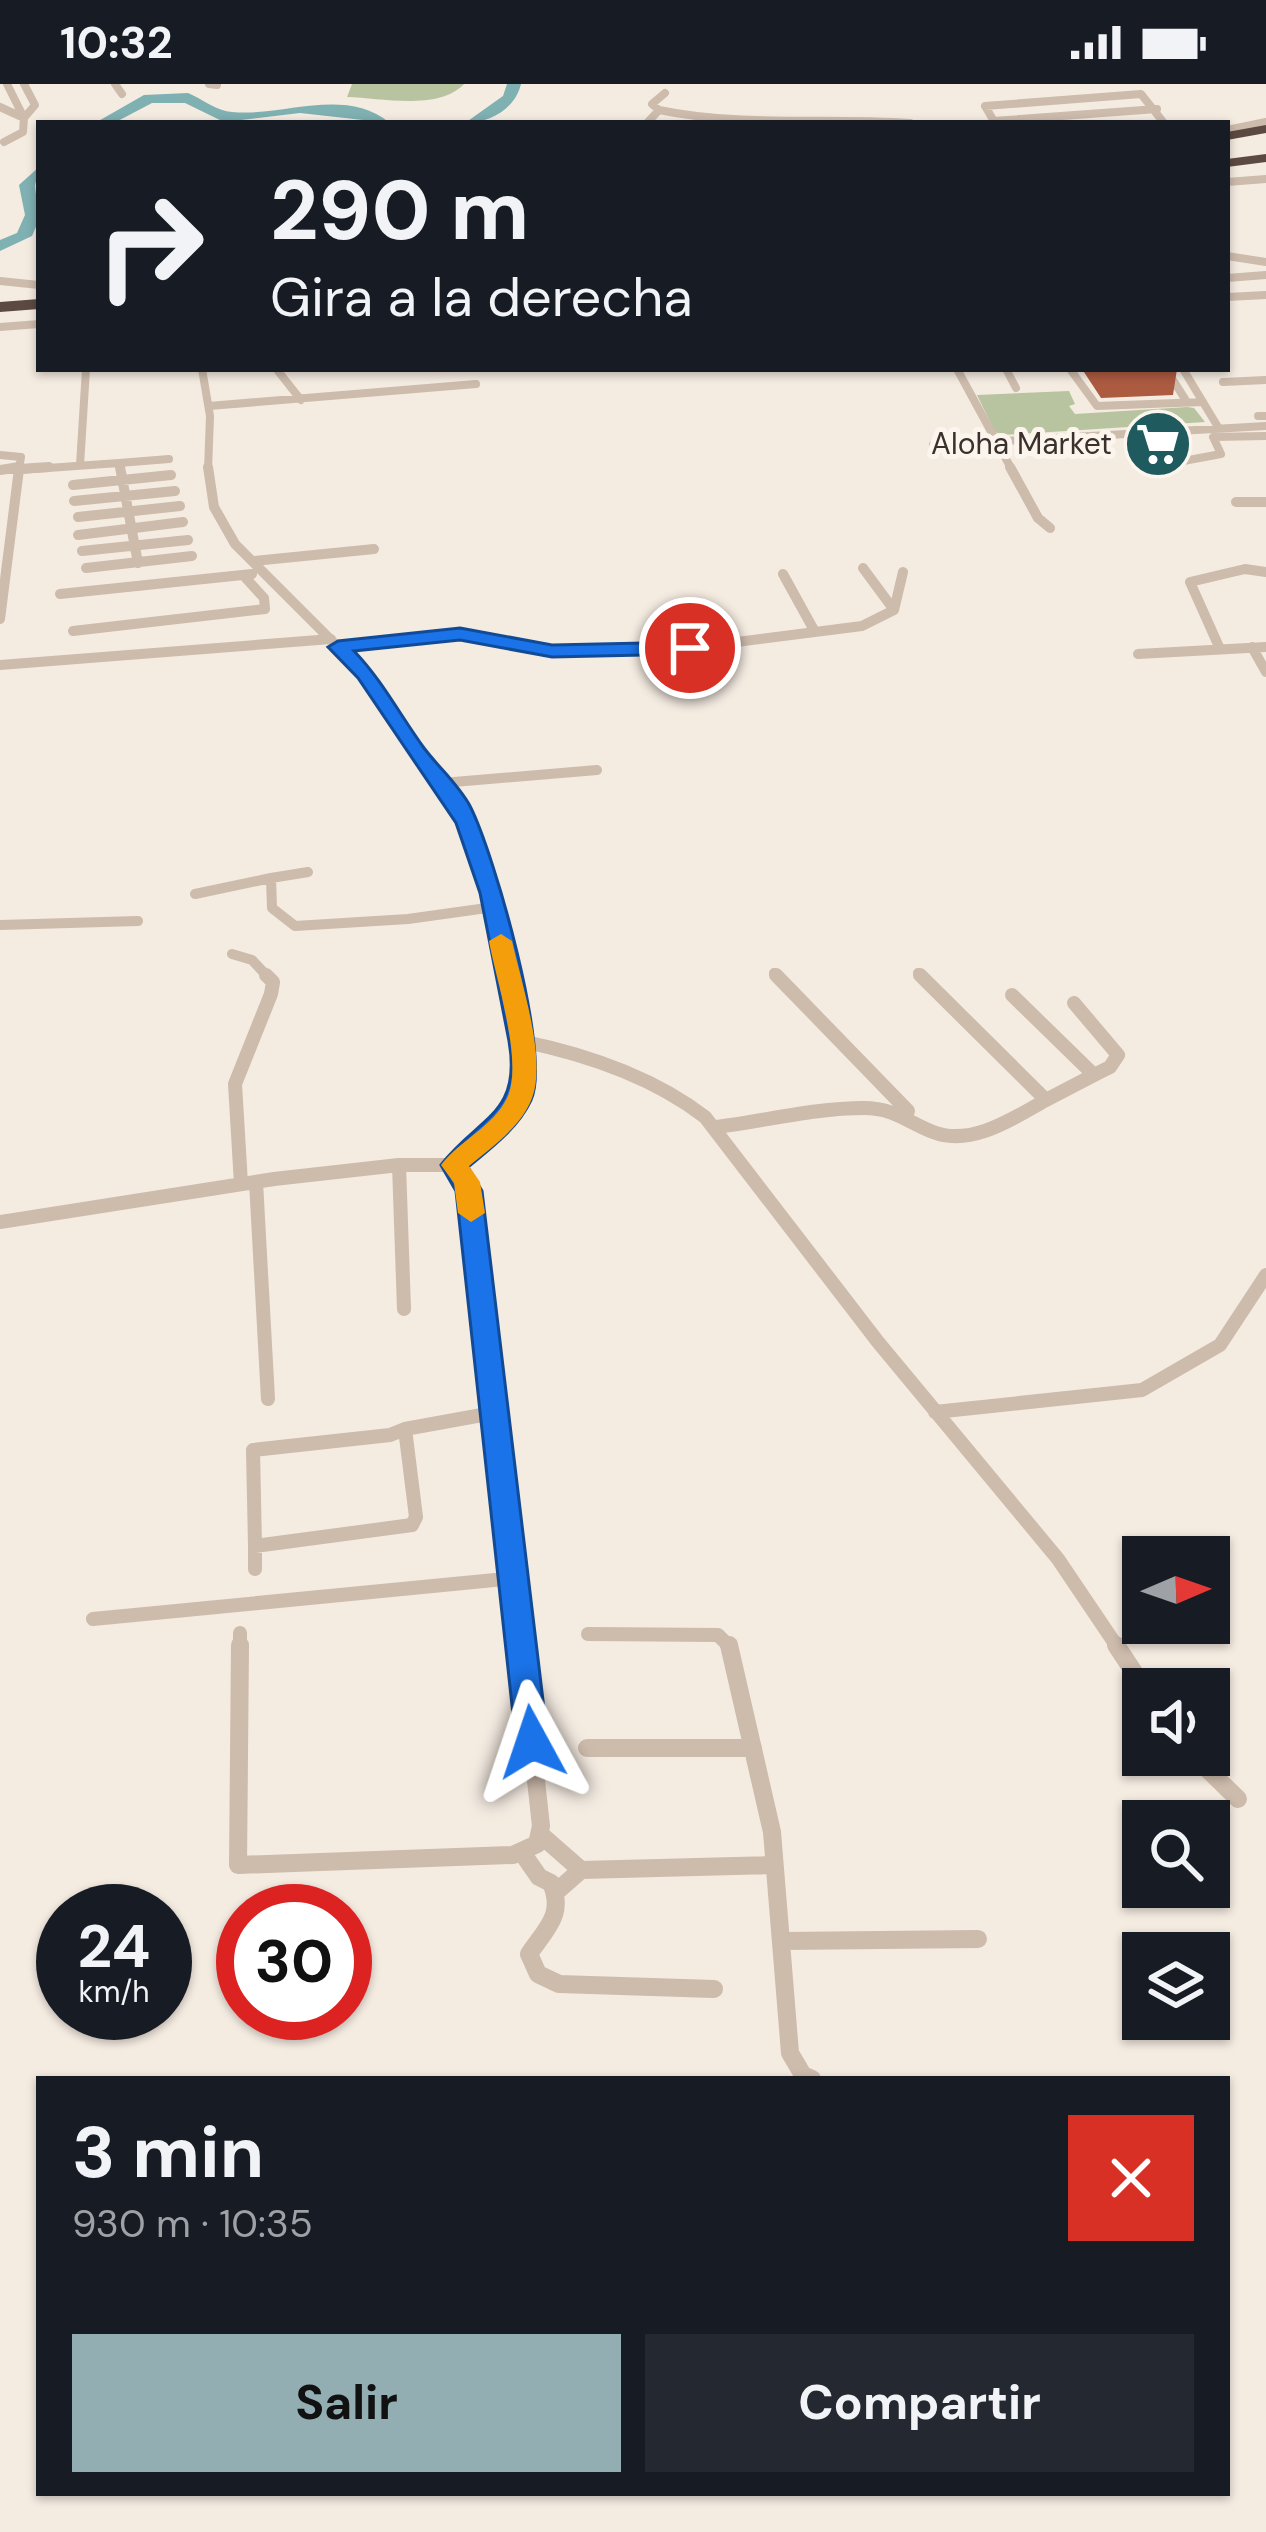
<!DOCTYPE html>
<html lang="es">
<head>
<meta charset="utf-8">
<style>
  :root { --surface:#171b24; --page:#242831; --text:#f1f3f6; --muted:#9ea1a6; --accent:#92aeb2 }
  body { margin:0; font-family:"DM Sans",sans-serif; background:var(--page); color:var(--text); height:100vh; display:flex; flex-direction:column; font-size:45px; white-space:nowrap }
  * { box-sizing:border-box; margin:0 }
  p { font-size:39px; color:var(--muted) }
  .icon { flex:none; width:66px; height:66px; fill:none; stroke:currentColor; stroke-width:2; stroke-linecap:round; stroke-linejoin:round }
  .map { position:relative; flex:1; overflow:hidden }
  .panel { position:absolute; left:36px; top:1992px; width:1194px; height:420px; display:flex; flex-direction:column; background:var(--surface); border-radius:0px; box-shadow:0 3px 9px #0004 }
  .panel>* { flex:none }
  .top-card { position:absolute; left:36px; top:36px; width:1194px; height:252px; border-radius:0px; box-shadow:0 3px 9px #0004; background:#171b24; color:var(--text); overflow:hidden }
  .needle { width:78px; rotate:88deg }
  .buttons { position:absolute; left:1122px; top:1452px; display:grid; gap:24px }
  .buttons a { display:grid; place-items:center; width:108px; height:108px; border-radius:0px; background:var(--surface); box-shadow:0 3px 9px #0004; font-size:60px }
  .speed { position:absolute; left:36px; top:1800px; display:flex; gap:24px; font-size:60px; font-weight:700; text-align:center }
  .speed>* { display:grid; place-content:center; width:156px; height:156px; border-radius:50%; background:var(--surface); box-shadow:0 3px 9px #0004; line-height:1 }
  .speed small { font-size:30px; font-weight:400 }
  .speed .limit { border:18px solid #d22; background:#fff; color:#111 }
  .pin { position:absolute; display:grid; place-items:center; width:102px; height:102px; color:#fff; margin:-51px; border:6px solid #fff; border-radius:50%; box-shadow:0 3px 12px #0007 }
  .me { position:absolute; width:132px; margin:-66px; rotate:355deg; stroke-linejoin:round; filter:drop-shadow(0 0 9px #0008) }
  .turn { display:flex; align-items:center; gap:42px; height:252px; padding:0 36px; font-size:54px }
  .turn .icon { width:156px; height:156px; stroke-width:2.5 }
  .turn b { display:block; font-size:84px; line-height:102px }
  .round { display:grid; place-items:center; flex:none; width:126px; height:126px; border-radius:0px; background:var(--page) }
  .summary { display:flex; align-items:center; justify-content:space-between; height:204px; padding:0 36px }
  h1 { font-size:72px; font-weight:700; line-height:90px }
  .button { display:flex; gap:24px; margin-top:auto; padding:24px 36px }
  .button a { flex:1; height:138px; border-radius:0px; background:var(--accent); color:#111; font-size:48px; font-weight:700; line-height:138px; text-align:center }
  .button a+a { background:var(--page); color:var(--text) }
  .status { display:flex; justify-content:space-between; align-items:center; height:84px; padding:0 60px; background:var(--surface); direction:ltr }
  .status svg { height:33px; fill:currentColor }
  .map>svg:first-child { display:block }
  .green { fill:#b8c4a0 }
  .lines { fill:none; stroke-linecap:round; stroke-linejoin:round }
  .river { fill:#7fb0b2; fill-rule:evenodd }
  .street-far3 { stroke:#cdbbac; stroke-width:8 }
  .street-far2 { stroke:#cdbbac; stroke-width:10 }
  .street-far1 { stroke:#cdbbac; stroke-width:14 }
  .street { stroke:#cdbbac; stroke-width:18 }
  .highway { fill:#5c4a42; fill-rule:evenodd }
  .wall { fill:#ac5a40 }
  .route { fill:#1a73e8; stroke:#114b97; stroke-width:3 }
  .slow { fill:#f59e0b }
  .labels { text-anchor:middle; stroke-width:10; stroke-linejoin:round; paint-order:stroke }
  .far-poi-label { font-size:30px; fill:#3b302b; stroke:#fbf5ee; text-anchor:end }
</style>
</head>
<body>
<div class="status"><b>10:32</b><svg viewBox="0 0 49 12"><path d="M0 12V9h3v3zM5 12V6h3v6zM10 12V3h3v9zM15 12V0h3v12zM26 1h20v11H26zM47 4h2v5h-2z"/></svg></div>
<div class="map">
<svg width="1266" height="2448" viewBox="0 0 1266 2448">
  <rect width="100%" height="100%" fill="#f4ebe1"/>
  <path class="green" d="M352,0H464C439,27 381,14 347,13Z
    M1069,307L1075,320L1069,322L1075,330L1187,323L1194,324L1205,338L1003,351L995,348L977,311Z"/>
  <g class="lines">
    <path class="river" d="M507,0H521C515,25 490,39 465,39L503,12Z
      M188,9C202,15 217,27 232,28C284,33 344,2 390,39L300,29L224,38L185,19H152L114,39H95L144,11Z
      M39,83L35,102L39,136L32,152L0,167V156L17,149L25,131L19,101Z"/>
    <path class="street-far3" d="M7,0L24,34
      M115,0L122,10
      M209,0L217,1
      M0,23L24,34
      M659,26L652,20L665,9
      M994,37L1157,25
      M647,39L659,26C741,43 826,33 910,39
      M995,39L985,22L1141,10L1164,39
      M1227,46L1266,38
      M4,58L23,48L24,34L35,21L24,0
      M1227,98L1266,95
      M1227,172L1266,178
      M1227,194L1266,191
      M0,197L39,201
      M1227,213L1266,211
      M0,243L39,240
      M202,285L210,332L208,386
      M957,285L1012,386
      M1006,285L1016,304
      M1070,285L1097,322L1203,318
      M1166,285L1185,315
      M1183,285L1218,343
      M278,287L301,316
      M1223,298L1266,296
      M209,322L476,300
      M1258,332H1266
      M933,361L1266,342
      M0,371L21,373L19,385L0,386
      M119,379L169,375
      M80,381L86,285
      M1151,383L1221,370L1213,353L1266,352
      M19,386L119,379L120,386"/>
    <path class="street-far2" d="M120,383L138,479
      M208,383L214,423L235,460L365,590L456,717L491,809L508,894
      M1010,383L1038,434L1050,444
      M0,386L19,383
      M73,401L171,391
      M74,417L175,407
      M1236,418H1266
      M78,433L180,422
      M78,451L183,438
      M82,467L188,456
      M253,477L374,465
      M86,484L192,472
      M863,484L894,526
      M783,490L815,548
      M60,510L252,490
      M0,535L19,385L49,383
      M73,547L265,525L264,514L243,491
      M338,563L460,550L552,567L690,564L862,542L894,526L903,488
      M1252,563L1266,588
      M1220,565L1190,498L1245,485L1266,488
      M1138,570L1266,563
      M0,581L331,555
      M442,699L597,686
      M271,794L308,788
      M195,810L271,794L272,824L295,842L408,835L494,823
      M0,841L138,837
      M232,870L252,876L269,894
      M774,889L779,894
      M918,889L923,894"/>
    <path class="street-far1" d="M776,891L908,1027
      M1012,911L1094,991L1046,1016
      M1074,919L1118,971L1110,983L1094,991
      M521,957C585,970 653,993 705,1033L878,1258L1058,1475L1118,1564
      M716,1043C765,1037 814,1024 864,1024C894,1024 907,1038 933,1048C971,1063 1014,1034 1046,1016L920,891
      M399,1081L404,1225
      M454,1081L469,1107L521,1564
      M256,1098L268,1315
      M241,1100L235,1000L271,910L273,898L266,891
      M0,1138L274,1095L399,1081H454L494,1048L520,1014L525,981L507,891
      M935,1328L1142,1306L1220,1261L1266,1191
      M405,1345L416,1433L412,1441L255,1462L253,1366L390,1351Z
      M405,1345L493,1329
      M255,1462V1485
      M93,1535L515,1494
      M588,1550L718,1551L731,1564
      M240,1564V1549"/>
    <path class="street" d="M240,1561L238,1781L513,1771L537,1760L541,1742L521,1561
      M729,1561L772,1748L790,1969L803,1991L812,1995
      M1116,1561L1145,1605
      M587,1664H753
      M1193,1671L1238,1715
      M541,1751L581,1786
      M523,1770L539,1793L551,1799C565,1830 546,1845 529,1870L538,1890L559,1900L714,1905
      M556,1808L581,1786L774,1781
      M783,1857L978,1855"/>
    <path class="highway" d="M1266,41V49L1227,56V48Z
      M1266,70V78L1227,83V75Z
      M39,215V225L0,228V218Z"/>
  </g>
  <path class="wall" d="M1082,285H1177L1173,311L1101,314Z"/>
  <path class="route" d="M460,544L552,561L690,558L700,564L690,570L552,573L460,556L354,567C382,596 400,631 424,664C439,684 458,700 470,722C494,769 552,971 531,1016C518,1044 491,1064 468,1083L482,1107L548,1658L544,1668L532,1672L521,1668L516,1658L456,1107L441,1081C478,1033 522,1031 509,957L480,809L456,739L358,594L328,563L338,557Z"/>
  <path class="slow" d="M501,850L512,857C521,898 547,975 532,1014C522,1042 491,1064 469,1082L480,1098L485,1129L471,1138L458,1129L454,1099L441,1081C460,1056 493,1043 507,1014C524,979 496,896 489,857Z"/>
  <defs>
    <g id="supermarket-disc" transform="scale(3.45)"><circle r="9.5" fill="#1f5a5e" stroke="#fbf5ee"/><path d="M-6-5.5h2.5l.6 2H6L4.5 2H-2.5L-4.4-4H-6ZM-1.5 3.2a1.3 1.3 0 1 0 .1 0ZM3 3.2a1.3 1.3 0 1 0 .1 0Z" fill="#fff"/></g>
  </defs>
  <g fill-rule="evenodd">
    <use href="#supermarket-disc" x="1158" y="360"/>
  </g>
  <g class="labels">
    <g class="far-poi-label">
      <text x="1112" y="370">Aloha Market</text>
    </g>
  </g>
</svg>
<div class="buttons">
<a><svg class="needle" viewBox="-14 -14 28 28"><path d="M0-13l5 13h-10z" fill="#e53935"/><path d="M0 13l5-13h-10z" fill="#9ea1a6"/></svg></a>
<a><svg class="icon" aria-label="sound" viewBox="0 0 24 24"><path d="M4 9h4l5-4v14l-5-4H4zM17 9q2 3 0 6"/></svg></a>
<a><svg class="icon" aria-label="search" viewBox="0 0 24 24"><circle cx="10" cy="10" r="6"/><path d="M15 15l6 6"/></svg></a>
<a><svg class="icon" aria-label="layers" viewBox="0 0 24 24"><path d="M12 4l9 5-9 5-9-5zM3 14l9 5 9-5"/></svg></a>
</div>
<div class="speed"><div>24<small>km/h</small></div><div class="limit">30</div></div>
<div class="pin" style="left:690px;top:564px;background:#d93025"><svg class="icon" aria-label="arrive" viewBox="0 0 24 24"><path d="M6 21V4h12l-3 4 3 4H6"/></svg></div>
<svg class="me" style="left:532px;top:1658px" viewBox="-20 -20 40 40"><path d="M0-17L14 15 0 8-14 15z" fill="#1a73e8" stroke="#fff" stroke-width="4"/></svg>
<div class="top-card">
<div class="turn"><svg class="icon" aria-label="right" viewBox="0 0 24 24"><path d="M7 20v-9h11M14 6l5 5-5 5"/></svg><div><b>290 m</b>Gira a la derecha</div></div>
</div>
<section class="panel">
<div class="summary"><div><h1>3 min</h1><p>930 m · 10:35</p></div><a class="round" style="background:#d93025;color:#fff"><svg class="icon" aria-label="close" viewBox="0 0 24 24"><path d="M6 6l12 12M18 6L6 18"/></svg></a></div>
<div class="button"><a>Salir</a><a>Compartir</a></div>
</section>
</div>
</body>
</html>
